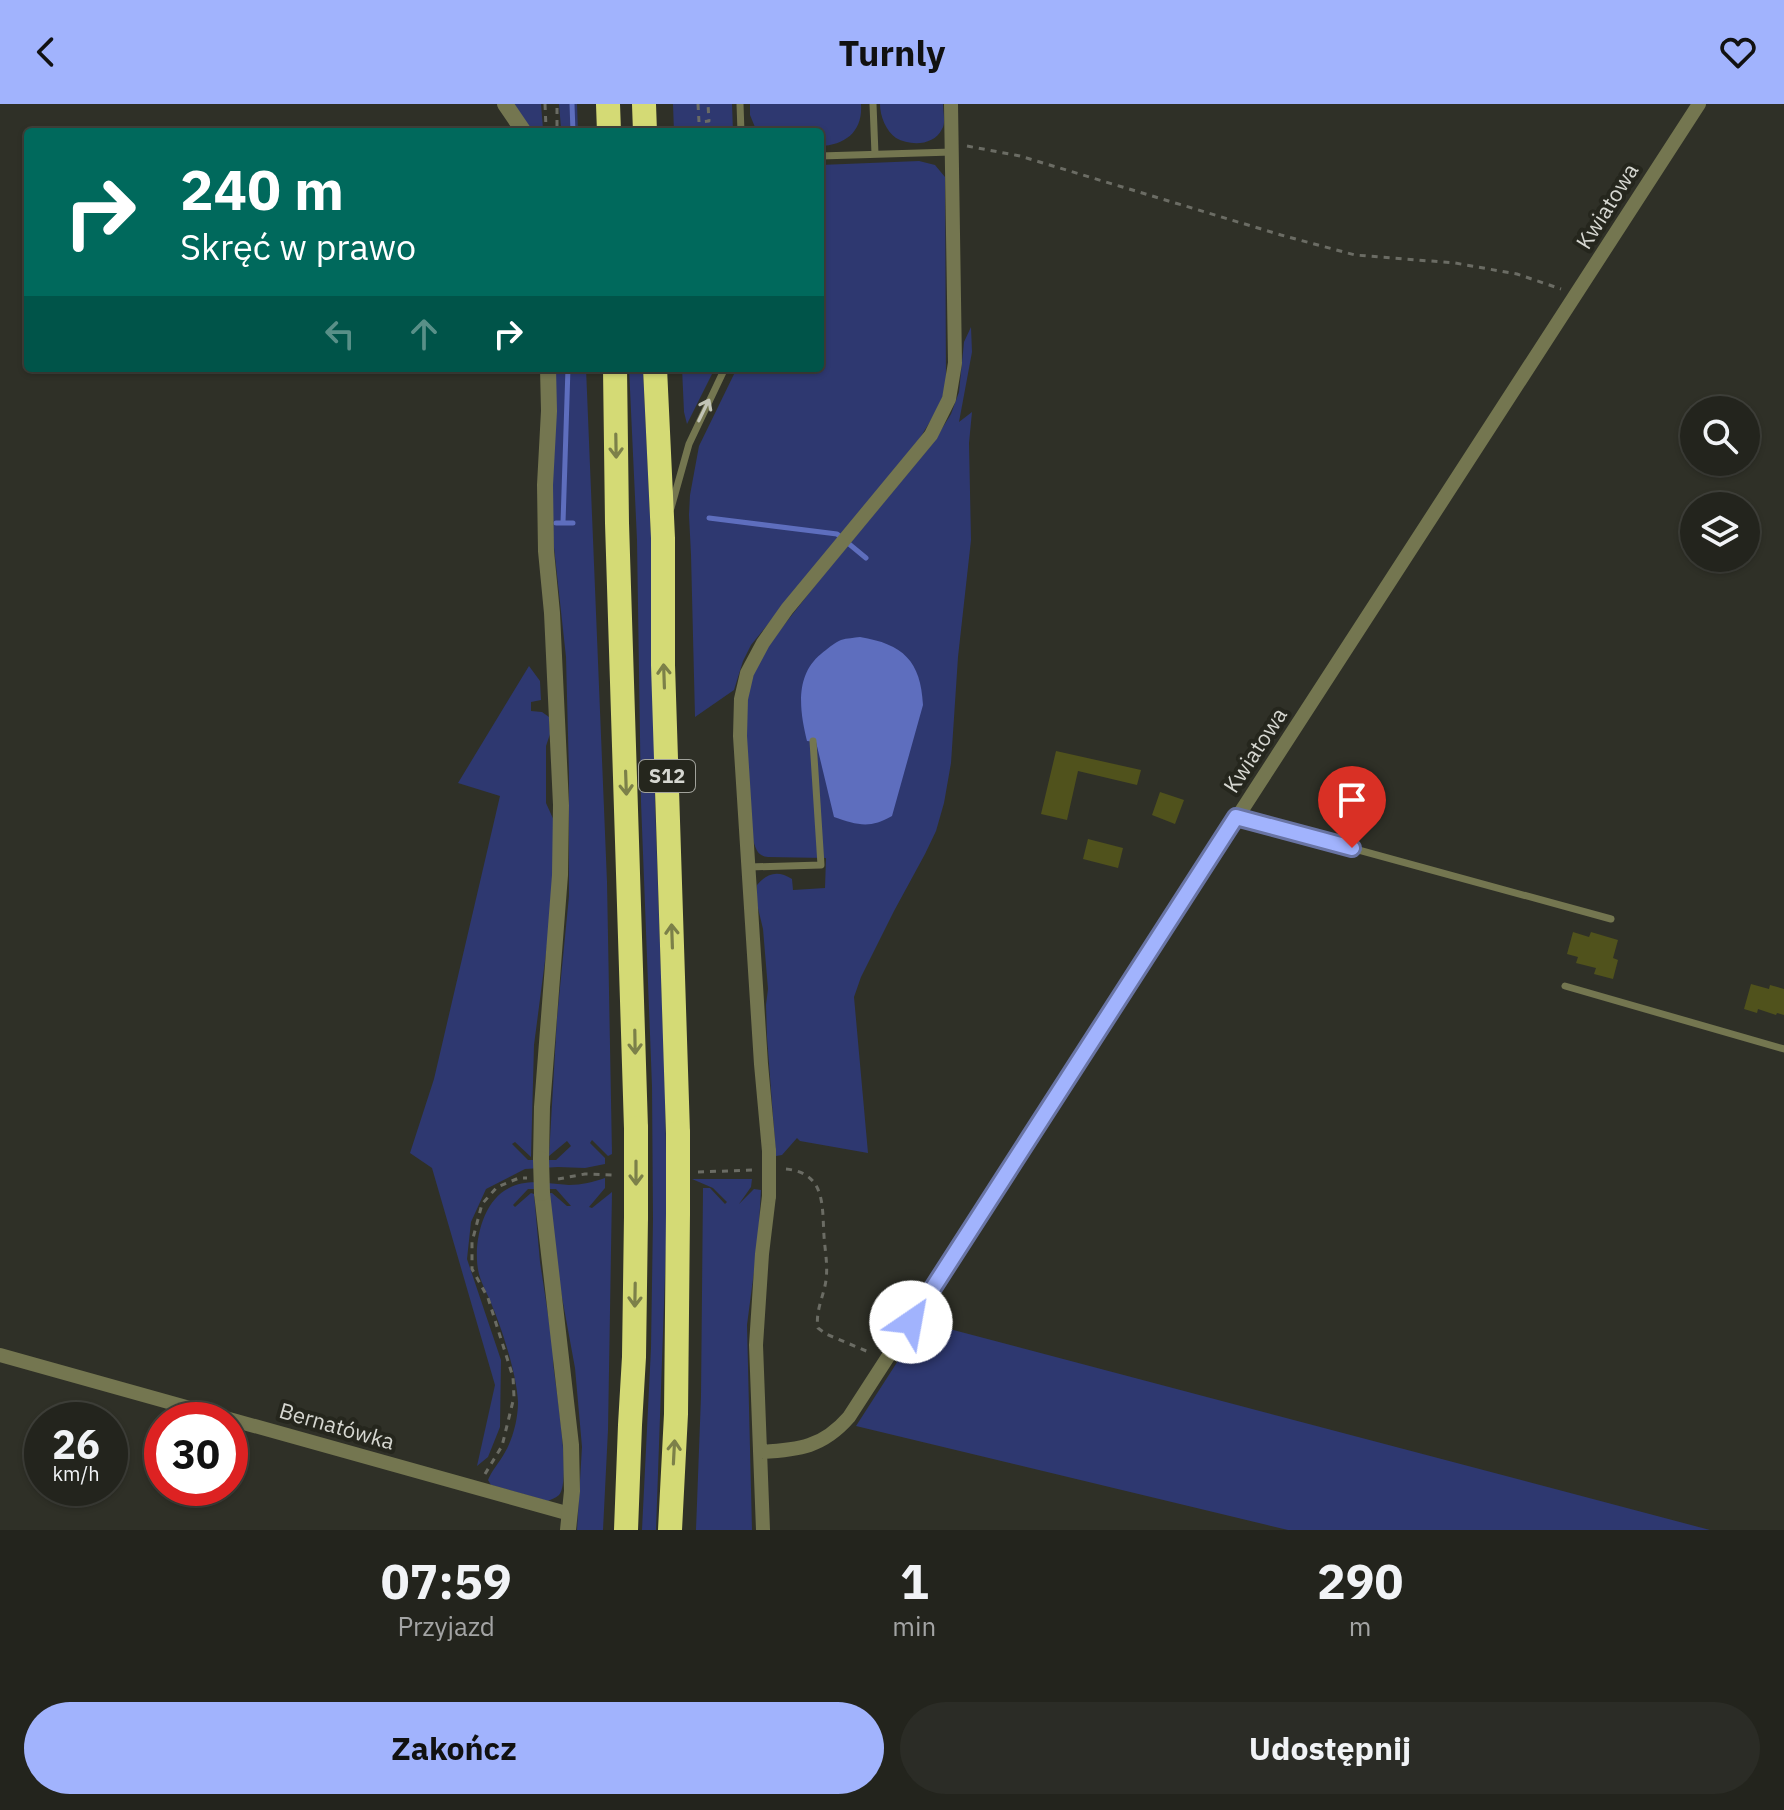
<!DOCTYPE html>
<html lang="pl">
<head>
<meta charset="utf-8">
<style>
  :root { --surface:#23241d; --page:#2b2c26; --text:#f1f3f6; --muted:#a3a4a4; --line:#40413b; --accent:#a1b3fd }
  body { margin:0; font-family:"IBM Plex Sans",sans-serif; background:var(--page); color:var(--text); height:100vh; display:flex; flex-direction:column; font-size:30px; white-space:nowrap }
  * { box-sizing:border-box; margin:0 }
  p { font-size:26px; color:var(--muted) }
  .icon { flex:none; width:44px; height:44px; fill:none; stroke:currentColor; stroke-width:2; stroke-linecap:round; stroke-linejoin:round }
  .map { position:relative; height:1426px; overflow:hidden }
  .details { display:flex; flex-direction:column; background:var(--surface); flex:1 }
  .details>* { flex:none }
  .banner { position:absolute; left:24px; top:24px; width:800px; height:244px; border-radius:8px; box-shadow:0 2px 6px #0004,0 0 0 2px var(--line); background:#00695c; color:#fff; overflow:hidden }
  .buttons { position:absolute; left:1680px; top:292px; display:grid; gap:16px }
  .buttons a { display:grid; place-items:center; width:80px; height:80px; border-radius:50%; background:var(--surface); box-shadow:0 2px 6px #0004,0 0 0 2px var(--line); font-size:40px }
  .speed { position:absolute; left:24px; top:1298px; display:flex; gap:16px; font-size:40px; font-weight:700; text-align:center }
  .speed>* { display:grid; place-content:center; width:104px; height:104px; border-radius:50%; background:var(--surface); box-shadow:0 2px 6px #0004,0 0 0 2px var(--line); line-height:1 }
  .speed small { font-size:20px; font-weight:400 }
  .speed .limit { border:12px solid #d22; background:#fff; color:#111 }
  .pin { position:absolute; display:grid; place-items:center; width:68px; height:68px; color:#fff; margin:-82px -34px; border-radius:50% 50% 50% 0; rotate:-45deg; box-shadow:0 0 8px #0007 }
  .pin .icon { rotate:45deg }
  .me { position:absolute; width:88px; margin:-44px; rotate:33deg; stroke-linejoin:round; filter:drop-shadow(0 0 6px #0008) }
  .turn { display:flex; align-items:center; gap:28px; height:168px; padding:0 24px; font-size:36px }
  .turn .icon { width:104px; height:104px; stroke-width:2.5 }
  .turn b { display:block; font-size:56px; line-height:68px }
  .lanes { display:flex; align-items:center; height:76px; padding:0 24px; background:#0003; justify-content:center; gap:40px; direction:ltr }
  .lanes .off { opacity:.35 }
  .eta { display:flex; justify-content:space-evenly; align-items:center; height:136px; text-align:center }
  .eta b { font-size:48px; font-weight:700; line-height:56px }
  .cta { display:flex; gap:16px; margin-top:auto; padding:16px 24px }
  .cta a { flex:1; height:92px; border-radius:48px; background:var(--accent); color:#111; font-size:32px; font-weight:700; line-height:92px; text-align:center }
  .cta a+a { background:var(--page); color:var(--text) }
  header { display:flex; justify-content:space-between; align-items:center; height:104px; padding:0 24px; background:var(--accent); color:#111; font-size:36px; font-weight:700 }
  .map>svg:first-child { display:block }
  .green { fill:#2e3870 }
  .water { fill:#5e6ebe }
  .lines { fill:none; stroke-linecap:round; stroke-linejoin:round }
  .stream { stroke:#5e6ebe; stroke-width:5 }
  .building { fill:#50521c }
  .path { stroke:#6b6c64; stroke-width:3; stroke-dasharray:6 6; stroke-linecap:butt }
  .service { stroke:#747650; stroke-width:7 }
  .minor { stroke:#747650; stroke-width:14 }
  .tertiary { stroke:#747650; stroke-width:16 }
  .motorway { stroke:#d4da75; stroke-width:24 }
  .minor-bridge { stroke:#747650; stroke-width:14 }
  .tertiary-bridge { stroke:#747650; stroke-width:16 }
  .motorway-bridge { stroke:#d4da75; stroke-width:24 }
  .oneway { stroke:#c2c4b7 }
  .oneway2 { stroke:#7c8049 }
  .route-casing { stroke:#6974a4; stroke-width:20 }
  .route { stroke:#a1b3fd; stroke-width:14 }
  .labels { text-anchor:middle; stroke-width:8; stroke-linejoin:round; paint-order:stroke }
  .shield { fill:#25261d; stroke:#a1a29b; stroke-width:2 }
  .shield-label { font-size:20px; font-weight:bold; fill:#d6d7d1 }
  .street-label { font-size:22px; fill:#d6d7d1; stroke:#25261d }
</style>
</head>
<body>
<header><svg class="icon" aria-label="back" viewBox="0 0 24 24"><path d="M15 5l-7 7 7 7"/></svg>Turnly<svg class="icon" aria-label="heart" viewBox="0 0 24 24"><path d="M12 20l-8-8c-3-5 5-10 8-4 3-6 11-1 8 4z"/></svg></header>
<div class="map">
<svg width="1784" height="1426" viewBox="0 0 1784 1426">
  <rect width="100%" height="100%" fill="#2f3027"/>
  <path class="green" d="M511,0H541L543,25L561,24L559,0H577L578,28H534Z
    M673,0H732L733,28H674Z
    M750,0H861C863,27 846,41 820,42V28H757L750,11Z
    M880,0H943C943,8 946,19 942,25C934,42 910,42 896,34C886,27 880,12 880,0Z
    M919,57L935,61L945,73L946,276L943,292L937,306L920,334L751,541L743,557L734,586L695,613L691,451L689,411L690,391L699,342L737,264H820V61Z
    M971,223L972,248L959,318L972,308L969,339L971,436L958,553L951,659L944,699L936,727L925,750L894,807L861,873L854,893L868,1049L800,1037L797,1034L782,1051L776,1052L767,933L766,901L768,885L763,825L757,800V781C767,769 778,766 792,775L793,786L825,784L826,754L768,753C758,752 756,746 753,736L745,616L750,579L755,565L766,544L821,474L933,339L951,310L959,288L964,238Z
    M554,264H586L607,778L612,1050L608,1052L592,1036L590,1039L605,1054V1060L585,1064L558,1063L525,1065L486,1085L471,1118L467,1155L501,1256L500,1323L488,1353L477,1362L495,1281L432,1064L410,1049L434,975L500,692L458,679L529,562L540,577L541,596L531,598V607L542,608L549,613L550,630L546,642V699L555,719L551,811L534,941L531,1053L515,1038L512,1040L528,1056H556L571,1042L567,1037L549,1052L557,914L569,792V670L566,553L551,416Z
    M629,264H643L651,433L655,699L665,983L667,1115L656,1426H642L651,1244L653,1115L652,982L641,698L637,436Z
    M682,264H715L687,320L684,308Z
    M605,1074V1084L589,1103L592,1104L612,1088L608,1326L603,1426H577L582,1343L575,1264L557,1166L549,1089H552L567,1102H571L556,1085H528L513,1101L515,1103L531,1089L534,1090L540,1158L554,1250L553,1258C555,1280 572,1377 559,1391C556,1394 551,1395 548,1397L491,1381L488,1376C492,1366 499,1359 504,1350C513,1335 518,1315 518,1298C517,1272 503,1228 493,1204C489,1193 482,1181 479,1170C472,1142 482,1097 509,1084C527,1074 550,1080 569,1081C582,1081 593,1078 605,1074Z
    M692,1075H752L751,1083L739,1100L754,1085L761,1086L758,1137L747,1221L752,1426H696L701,1292L703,1084H710L725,1100L727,1098L713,1084Z
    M923,1218L1710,1426H1288L856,1322Z"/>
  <path class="water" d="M860,533C903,540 921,557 923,601L892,712C870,725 857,721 834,713L816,638L807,637C800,608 794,572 821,550C827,545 834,539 841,536C847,534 854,534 860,533Z"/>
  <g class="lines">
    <path class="stream" d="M572,0L573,28
      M709,414L837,430L866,454
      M556,419H573
      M563,419L568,264"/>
  </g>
  <path class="building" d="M1056,647L1141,666L1137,681L1078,667L1067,716L1041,710Z
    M1160,688L1184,696L1175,720L1152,711Z
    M1088,735L1123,744L1118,764L1083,755Z
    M1573,828L1589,833L1591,828L1618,836L1613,854L1618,856L1613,875L1594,870L1596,864L1576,859L1578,853L1567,850Z
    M1751,880L1769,885L1770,881L1784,885V911L1777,909L1776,911L1758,905L1757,909L1744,905Z"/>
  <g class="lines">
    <path class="path" d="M545,0L546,24L557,23V0
      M698,0L699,18L709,17L708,0
      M967,42L1020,52L1281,131L1355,151L1455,159L1517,170L1561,185
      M786,1065C826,1069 822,1102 824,1132C825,1147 828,1161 826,1176C824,1192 815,1207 818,1224L826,1230L871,1249
      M698,1068L754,1066
      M558,1075L585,1070L614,1071
      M485,1370L502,1342L514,1293L513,1273L488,1194L472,1165V1138L482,1100L497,1083L519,1074H527"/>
    <path class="service" d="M740,0L741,28
      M873,0L875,50
      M820,52L952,48
      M671,404L689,340L725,264
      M1238,713L1611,815
      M749,763L821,761L813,637
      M1565,882L1784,945"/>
    <path class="minor" d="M769,1047L761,960L740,632L741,595L747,569L763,539L787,505L931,331L949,295L955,259L951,0
      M0,1251L570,1410
      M761,1348C799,1346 823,1343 849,1313L1699,0
      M763,1426L756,1241L762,1150L769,1092"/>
    <path class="tertiary" d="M505,0L524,28
      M541,1055L542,1003L560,771L561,701L552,509L546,447L545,381L549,307L548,264
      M542,1089L571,1341L572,1387L568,1426"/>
    <path class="motorway" d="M608,0L609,28
      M644,0L645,28
      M615,264L617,419L636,1024
      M655,264L663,434V561L678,1029
      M626,1426L630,1321L634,1253L636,1113
      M670,1426L676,1310L678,1109"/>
    <path class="minor-bridge" d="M769,1047V1092"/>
    <path class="tertiary-bridge" d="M541,1055L542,1089"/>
    <path class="motorway-bridge" d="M678,1029V1109
      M636,1113V1024"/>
  </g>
  <defs><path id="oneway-shaft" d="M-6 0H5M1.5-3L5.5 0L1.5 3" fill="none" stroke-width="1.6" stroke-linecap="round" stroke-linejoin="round" transform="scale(2)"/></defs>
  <use class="oneway" href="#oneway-shaft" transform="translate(704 306) rotate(-64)"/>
  <g class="oneway2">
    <use href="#oneway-shaft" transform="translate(616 342) rotate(89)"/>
    <use href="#oneway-shaft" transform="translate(664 572) rotate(-92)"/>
    <use href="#oneway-shaft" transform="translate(626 679) rotate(88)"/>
    <use href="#oneway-shaft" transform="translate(672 832) rotate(-92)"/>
    <use href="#oneway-shaft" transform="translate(635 938) rotate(89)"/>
    <use href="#oneway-shaft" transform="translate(636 1069) rotate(90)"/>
    <use href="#oneway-shaft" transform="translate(635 1191) rotate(91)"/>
    <use href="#oneway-shaft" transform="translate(674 1348) rotate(-87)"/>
  </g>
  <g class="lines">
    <g class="route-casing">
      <path id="route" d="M911,1218L1236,713L1352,744"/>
    </g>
    <use href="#route" class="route"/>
  </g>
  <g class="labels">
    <rect class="shield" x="639" y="656" width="56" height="32" rx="6"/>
    <g class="shield-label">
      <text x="667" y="679">S12</text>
    </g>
    <g class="street-label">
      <text transform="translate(1607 102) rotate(-58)" y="8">Kwiatowa</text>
      <text transform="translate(1255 646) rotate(-57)" y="8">Kwiatowa</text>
      <text transform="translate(337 1322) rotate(16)" y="8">Bernatówka</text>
    </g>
  </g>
</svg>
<div class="buttons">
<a><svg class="icon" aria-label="search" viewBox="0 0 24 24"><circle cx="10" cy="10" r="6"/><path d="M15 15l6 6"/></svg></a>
<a><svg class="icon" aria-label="layers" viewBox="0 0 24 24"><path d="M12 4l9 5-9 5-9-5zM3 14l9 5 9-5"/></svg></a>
</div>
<div class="speed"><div>26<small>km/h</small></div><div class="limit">30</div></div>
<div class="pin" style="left:1352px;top:744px;background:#d93025"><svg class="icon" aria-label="arrive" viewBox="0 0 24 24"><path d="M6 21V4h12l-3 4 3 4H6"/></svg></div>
<svg class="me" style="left:911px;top:1218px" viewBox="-20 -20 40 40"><circle r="19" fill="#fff"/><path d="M0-13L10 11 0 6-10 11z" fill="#a1b3fd"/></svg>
<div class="banner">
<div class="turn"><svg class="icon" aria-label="right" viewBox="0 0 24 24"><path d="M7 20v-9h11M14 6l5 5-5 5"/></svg><div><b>240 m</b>Skręć w prawo</div></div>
<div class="lanes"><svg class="icon off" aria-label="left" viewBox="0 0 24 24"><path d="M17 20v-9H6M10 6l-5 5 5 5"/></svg><svg class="icon off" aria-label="ahead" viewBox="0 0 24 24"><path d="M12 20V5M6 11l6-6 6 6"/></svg><svg class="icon" aria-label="right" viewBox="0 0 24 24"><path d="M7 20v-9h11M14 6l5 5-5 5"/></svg></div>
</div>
</div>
<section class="details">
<div class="eta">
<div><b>07:59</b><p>Przyjazd</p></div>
<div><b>1</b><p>min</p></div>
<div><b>290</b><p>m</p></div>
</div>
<div class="cta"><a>Zakończ</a><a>Udostępnij</a></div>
</section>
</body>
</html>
